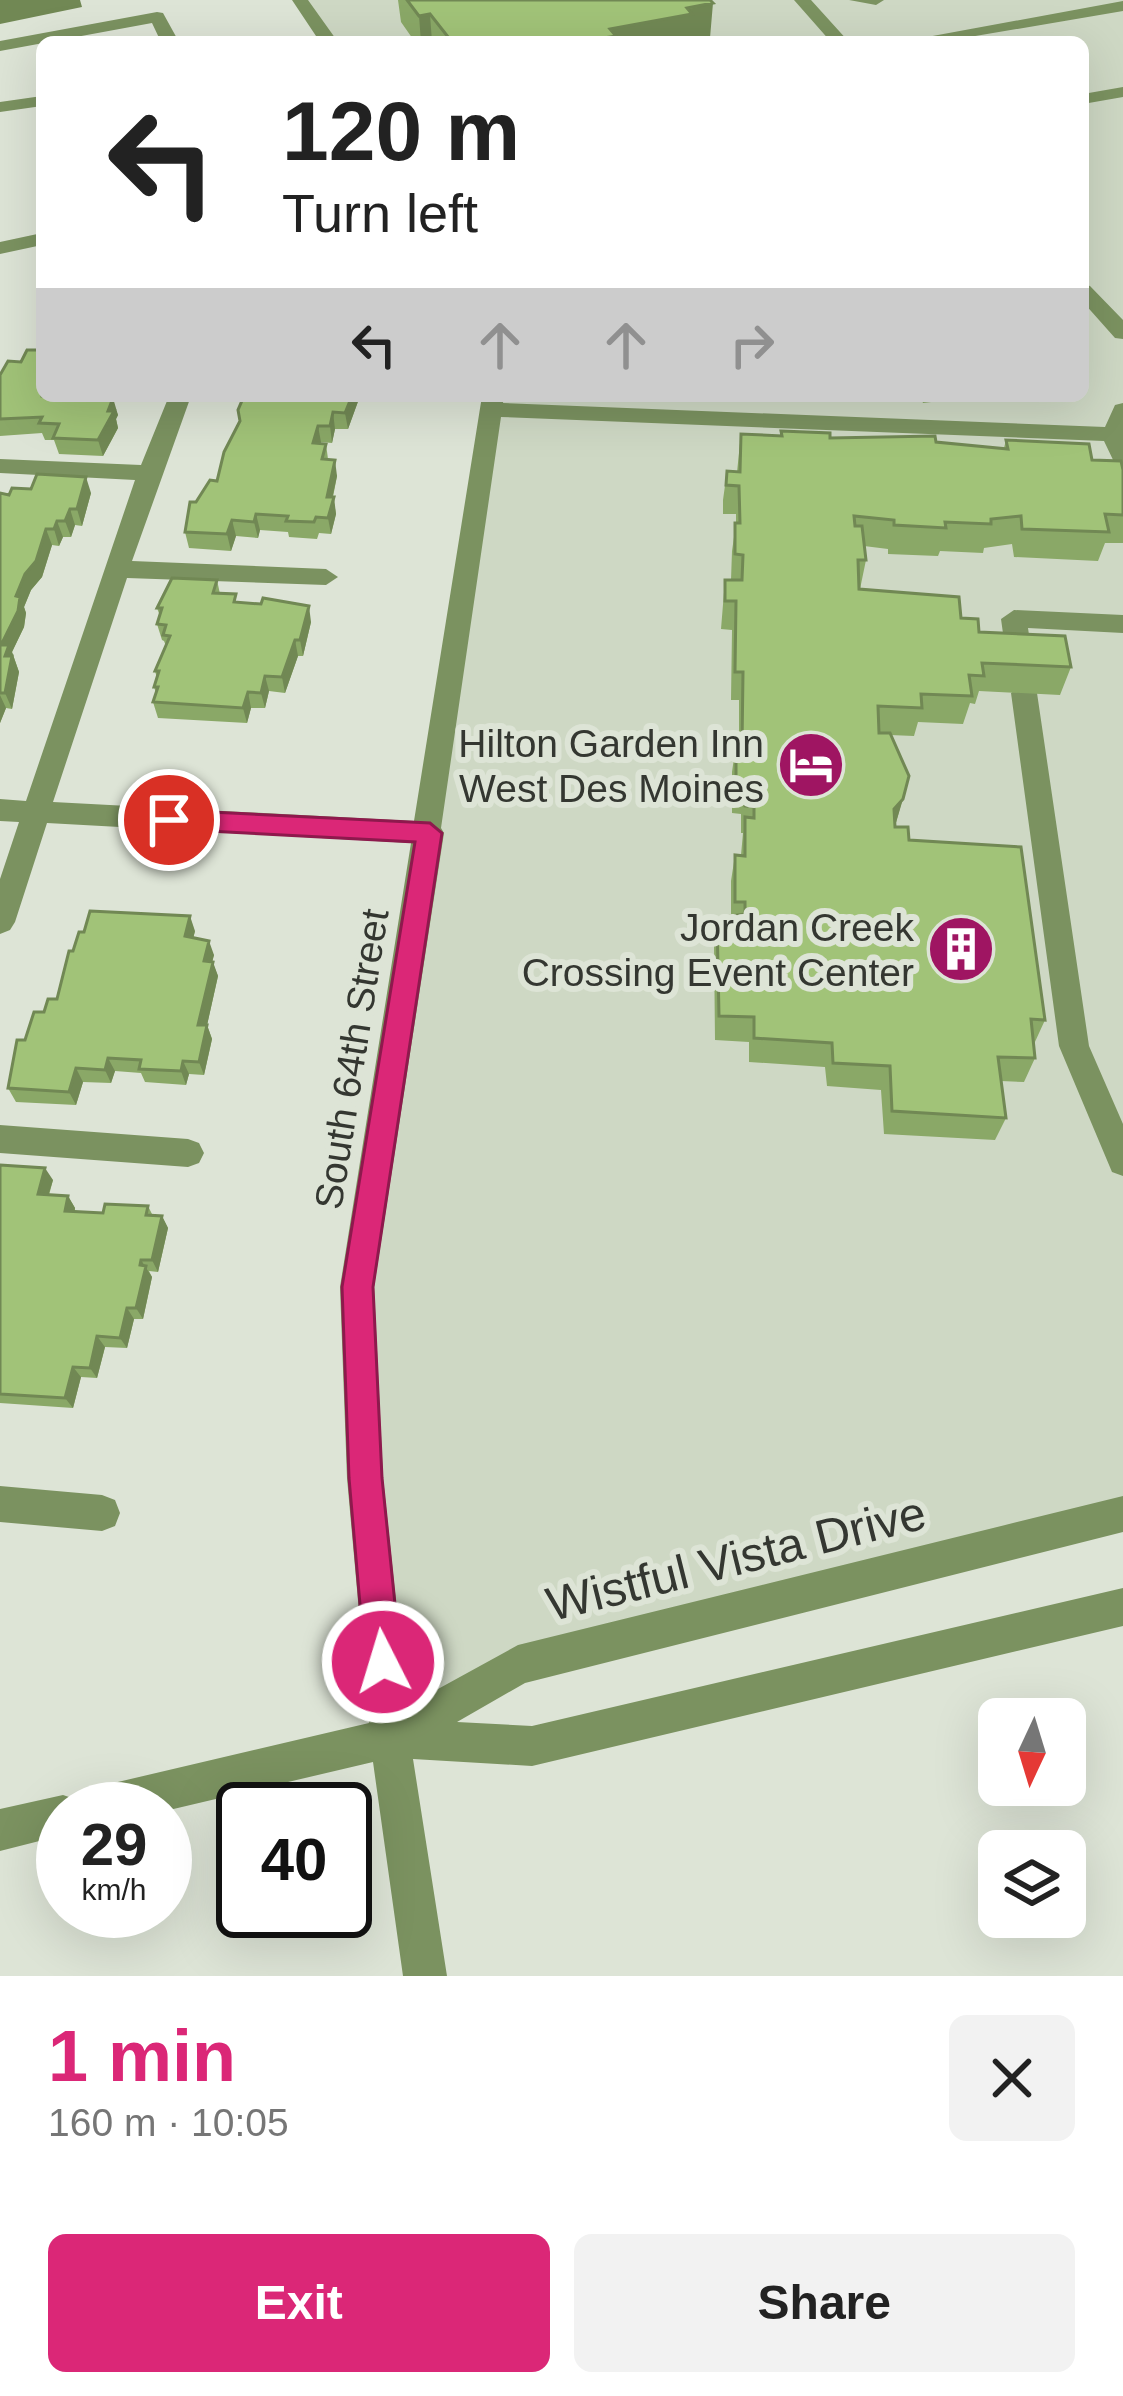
<!DOCTYPE html>
<html lang="en">
<head>
<meta charset="utf-8">
<style>
  :root { --surface:#fff; --page:#f2f2f2; --text:#222; --muted:#767676; --accent:#db2777 }
  body { margin:0; font-family:Arial,sans-serif; background:var(--page); color:var(--text); height:100vh; display:flex; flex-direction:column; font-size:45px; white-space:nowrap }
  * { box-sizing:border-box; margin:0 }
  p { font-size:39px; color:var(--muted) }
  .icon { flex:none; width:66px; height:66px; fill:none; stroke:currentColor; stroke-width:2; stroke-linecap:round; stroke-linejoin:round }
  .map { position:relative; height:1976px; overflow:hidden }
  .sheet { display:flex; flex-direction:column; background:var(--surface); flex:1 }
  .sheet>* { flex:none }
  .guide { position:absolute; left:36px; top:36px; width:1053px; height:366px; border-radius:18px; box-shadow:0 12px 48px #0002; background:#fff; color:var(--text); overflow:hidden }
  .needle { width:78px; rotate:184deg }
  .fabs { position:absolute; left:978px; top:1698px; display:grid; gap:24px }
  .fabs a { display:grid; place-items:center; width:108px; height:108px; border-radius:18px; background:var(--surface); box-shadow:0 12px 48px #0002; font-size:60px }
  .speed { position:absolute; left:36px; top:1782px; display:flex; gap:24px; font-size:60px; font-weight:700; text-align:center }
  .speed>* { display:grid; place-content:center; width:156px; height:156px; border-radius:50%; background:var(--surface); box-shadow:0 12px 48px #0002; line-height:1 }
  .speed small { font-size:30px; font-weight:400 }
  .speed .limit { border:6px solid #111; border-radius:18px; background:#fff; color:#111 }
  .pin { position:absolute; display:grid; place-items:center; width:102px; height:102px; color:#fff; margin:-51px; border:6px solid #fff; border-radius:50%; box-shadow:0 3px 12px #0007 }
  .me { position:absolute; width:132px; margin:-66px; rotate:355deg; stroke-linejoin:round; filter:drop-shadow(0 0 9px #0008) }
  .turn { display:flex; align-items:center; gap:42px; height:252px; padding:0 48px; font-size:54px }
  .turn .icon { width:156px; height:156px; stroke-width:2.5 }
  .turn b { display:block; font-size:84px; line-height:102px }
  .lanes { display:flex; align-items:center; height:114px; padding:0 48px; background:#0003; justify-content:center; gap:60px; direction:ltr }
  .lanes .off { opacity:.35 }
  .round { display:grid; place-items:center; flex:none; width:126px; height:126px; border-radius:18px; background:var(--page) }
  .headline { display:flex; align-items:center; justify-content:space-between; height:204px; padding:0 48px }
  h1 { font-size:72px; font-weight:600; line-height:90px; color:var(--accent) }
  .cta { display:flex; gap:24px; margin-top:auto; padding:24px 48px }
  .cta a { flex:1; height:138px; border-radius:18px; background:var(--accent); color:#fff; font-size:48px; font-weight:600; line-height:138px; text-align:center }
  .cta a+a { background:var(--page); color:var(--text) }
  .map>svg:first-child { display:block }
  .built { fill:#ced8c4 }
  .lines { fill:none; stroke-linecap:round; stroke-linejoin:round }
  .minor { fill:#7b9260; fill-rule:evenodd }
  .wall { fill:#8aa867 }
  .shaded-wall { fill:#718854 }
  .building { fill:#a1c378; stroke:#718854; stroke-width:3 }
  .route { fill:#db2777; stroke:#8e194d; stroke-width:3 }
  .labels { text-anchor:middle; stroke-width:12; stroke-linejoin:round; paint-order:stroke }
  .poi-label { font-size:39px; fill:#343731; stroke:#dde4d6; text-anchor:end }
  .street-label { font-size:39px; fill:#343731; stroke:#dde4d6 }
  .near-street-label { font-size:48px; fill:#343731; stroke:#dde4d6 }
</style>
</head>
<body>
<div class="map">
<svg width="1123" height="1976" viewBox="0 0 1123 1976">
  <rect width="100%" height="100%" fill="#dde4d6"/>
  <path class="built" d="M300,0H1123V1514L518,1665L390,1738L357,1287L493,396H1083V42H329Z"/>
  <g class="lines">
    <path class="minor" d="M292,0H308L338,42H320Z
      M794,0H811L849,42H831Z
      M849,0H884L876,5Z
      M1123,1V11L940,42H900Z
      M157,12L163,13L179,42H161L152,23L0,51V41Z
      M1123,87V97L1083,104V94Z
      M42,96V106L0,112V102Z
      M42,233V245L0,254V242Z
      M1083,284L1090,286L1123,320V339L1115,338L1083,302Z
      M169,396H191L132,561L326,569L338,577L326,585L127,578L53,802L414,821L482,396H504L503,403L1105,427L1115,405L1123,403V466L1115,464L1104,441L501,417L441,828L444,833L374,1287L383,1478L407,1706L518,1645L1123,1496V1532L525,1683L457,1722L532,1726L1123,1588V1626L532,1766L413,1759L447,1976H403L373,1762L165,1811L63,1809V1835L0,1851V1809L63,1795L72,1798L88,1789L369,1723L347,1478L340,1287L411,843L47,823L15,922L10,930L0,934V879L19,822L0,821V799L26,801L135,480L0,473V459L141,465Z
      M1014,610L1123,615V633L1028,628L1033,662L1020,671L1007,662L1001,619Z
      M1024,684L1037,693L1089,1046L1123,1124V1176L1112,1172L1059,1046L1011,693Z
      M0,1125L188,1139L199,1143L204,1153L199,1163L188,1167L0,1153Z
      M0,1486L102,1495L115,1500L120,1513L115,1526L102,1531L0,1522Z"/>
  </g>
  <path class="wall" d="M398,0H710V38L692,42H415L401,22Z
    M0,375L42,396H111L110,398L118,415L116,419L118,428L103,456L59,454L54,440H45L42,433L0,436Z
    M360,396L348,429H335L332,443L321,442L320,444H326L328,459L337,476L333,497L336,514L331,534L319,533L317,539L289,537L288,532L260,530L258,538L236,536L231,551L189,548L185,532L196,502L217,481L240,421Z
    M920,396H980L923,403Z
    M741,434L936,442L1004,448L1006,440L1092,460L1123,470V543H1105L1098,561L1014,557L1012,544L984,548L983,553L940,551L938,556L888,554V549L864,546L866,560L860,589L961,618L979,632L1071,667L1060,695L979,691L975,704L970,703L963,724L918,722L914,736L890,735L909,776L895,826L909,840L1045,1020L1034,1044L1035,1058L1024,1082L1001,1081L1006,1118L995,1140L884,1134L881,1090L827,1086L825,1067L749,1062V1042L715,1040L714,944L717,918L731,916V881L735,855H741L743,833H741V814L732,813V772L736,744H739V700H731L732,630L721,629L725,580H731L732,551L736,523V514H723V500L727,471L737,472Z
    M0,493H91L82,526L75,525L71,537H63L59,546L52,545L42,577L31,590L24,607L26,613L24,627L12,652L19,672L12,709L6,708L0,723Z
    M217,580L220,594L238,603L311,622L303,656H298L285,693L269,691L265,708H251L247,723L158,718L153,702L156,693L154,687L157,678L155,671L166,646L164,641L162,640L157,624L160,616L157,608Z
    M195,931L193,938L214,955L212,961L218,976L207,1025L212,1039L204,1075L189,1074L186,1085L145,1082L141,1073L115,1071L111,1083L83,1082L76,1105L16,1102L8,1088L25,1040L44,1012L57,999Z
    M0,1165L53,1180L49,1195L68,1196L75,1208V1211L103,1213L148,1206L153,1216H162L168,1228L158,1272L149,1271L152,1277L143,1319H134L127,1348L105,1347L97,1378L81,1377L73,1408L0,1403Z"/>
  <path class="shaded-wall" d="M0,0H80L82,7L0,24Z
    M713,3L710,38L692,42H580L610,29Z
    M430,14L432,42H421L419,16Z
    M102,396H111L109,400L113,398L118,415L116,419L118,428L103,456L98,440Z
    M352,396H360L348,429L345,413Z
    M333,412L335,429L332,443L330,426Z
    M318,426L321,442L316,460L313,443Z
    M335,460L337,476L329,513L327,497Z
    M86,477L91,493L82,526L77,509Z
    M334,497L336,514L331,534L328,518Z
    M70,509L75,525L71,537L65,521Z
    M256,514L260,530L258,538L254,522Z
    M232,520L236,536L231,551L227,534Z
    M57,521L63,537L59,546L54,529Z
    M46,529L52,545L42,577L31,590L24,607L26,613L24,627L12,652L19,672L12,709L5,693L1,645L16,596Z
    M309,606L311,622L303,656L300,640Z
    M295,640L298,656L285,693L282,677Z
    M265,676L269,691L265,708L261,693Z
    M248,692L251,708L247,723L243,708Z
    M0,695L6,708L0,723Z
    M903,799L895,826L894,809Z
    M190,916L195,931L190,951L185,936Z
    M209,941L214,955L209,975L204,961Z
    M213,962L218,976L204,1039L198,1025Z
    M207,1025L212,1039L204,1075L199,1062Z
    M108,1058L115,1071L111,1083L105,1070Z
    M183,1061L189,1074L186,1085L181,1071Z
    M76,1068L83,1082L76,1105L69,1092Z
    M45,1168L53,1180L45,1206L38,1194Z
    M68,1196L75,1208L72,1223L65,1211Z
    M162,1216L168,1228L158,1272L152,1260Z
    M141,1260L152,1277L143,1319L136,1308Z
    M127,1308L134,1319L127,1348L120,1338Z
    M97,1336L105,1347L97,1378L90,1368Z
    M73,1367L81,1377L73,1408L65,1398Z"/>
  <path class="building" d="M407,0H710L713,3L687,8L692,14L610,29L616,36L580,42H452L430,14L419,16Z
    M42,341V396H104V398H113L108,411H114L98,440L53,438L59,424L39,423L42,417L0,419V375L8,361L21,362L27,350H38Z
    M244,396H352L345,413L333,412L330,426H318L313,443L326,444L322,459L335,460L327,497H334L328,518L316,517L314,522L286,521L288,516L256,514L254,522L232,520L227,534L185,532L190,502H196L210,480L217,481L224,452L240,421L238,410Z
    M781,431L830,433V438L935,436L936,442L1008,449L1006,440L1089,444L1092,460L1121,461L1123,470V515L1105,514L1109,532L1022,529L1021,516L991,519V524L945,522L946,528L894,525V520L854,516L855,526H862L866,560H858L859,589L959,597L961,618L978,619L979,632L1065,636L1071,667L982,663L984,676L969,675L972,696L921,694L922,708L878,706L879,733H890L909,776L903,799L894,809L895,827H908L909,840L1021,847L1045,1020L1031,1019L1035,1058L998,1057L1006,1118L892,1111L890,1066L833,1063L832,1043L754,1038V1017L719,1016L717,918L745,914V902H735V855L745,856V817L754,818V807L745,806V786H736V744L742,745L743,672H735L736,601H725V580H742L743,555L735,554V523H740L739,486L726,485L727,471L740,472L741,434L782,436Z
    M37,474L86,477L77,509H70L65,521H57L54,529H46L36,561L25,574L16,596L20,597L18,611L1,645H9L5,656H12L5,693H0V493L9,495L12,488L31,489Z
    M172,578L217,580L213,593L236,594L234,602L261,604L263,598L309,606L300,640H295L282,677L265,676L261,693L248,692L243,708L153,702L158,687H154L159,671H155L170,636L163,635L166,625L157,624L162,608H157Z
    M90,911L190,916L185,936L209,941L204,961L213,962L198,1025H207L199,1062L183,1061L181,1071L139,1069L141,1060L108,1058L105,1070L76,1068L69,1092L8,1088L17,1040H25L34,1012H44L48,999H57L69,951H73L79,932H84Z
    M0,1165L45,1168L38,1194L68,1196L65,1211L103,1213L105,1204L148,1206L146,1215L162,1216L152,1260H141L140,1265L146,1266L136,1308H127L120,1338L97,1336L90,1368L73,1367L65,1398L0,1394Z"/>
  <path class="route" d="M169,810L430,823L442,833L373,1287L382,1478L401,1662L395,1675L383,1680L370,1675L365,1662L349,1478L342,1287L415,842L169,829L157,820Z"/>
  <defs>
    <g id="hotel-disc" transform="scale(3.45)"><circle r="9.5" fill="#9f1562" stroke="#dde4d6"/><path d="M-6-4.5h1.5V1H6V5H4.5V3h-9V5H-6ZM-4 0a1.8 1.8 0 1 1 3.6 0ZM.5 0V-2.5h3Q6-2.5 6 0Z" fill="#fff"/></g>
    <g id="building-disc" transform="scale(3.45)"><circle r="9.5" fill="#9f1562" stroke="#dde4d6"/><path d="M-4-6H4V6H1V3H-1V6H-4ZM-2.5-4.3h1.7v1.8h-1.7ZM.8-4.3h1.7v1.8H.8ZM-2.5-1h1.7V.8h-1.7ZM.8-1h1.7V.8H.8Z" fill="#fff"/></g>
  </defs>
  <g fill-rule="evenodd">
    <use href="#hotel-disc" x="811" y="765"/>
    <use href="#building-disc" x="961" y="949"/>
  </g>
  <g class="labels">
    <g class="poi-label">
      <text x="764" y="757">Hilton Garden Inn<tspan x="764" dy="45">West Des Moines</tspan></text>
      <text x="914" y="941">Jordan Creek<tspan x="914" dy="45">Crossing Event Center</tspan></text>
    </g>
    <g class="street-label">
      <text transform="translate(351 1059) rotate(-81)" y="14">South 64th Street</text>
    </g>
    <g class="near-street-label">
      <text transform="translate(736 1558) rotate(-14)" y="17">Wistful Vista Drive</text>
    </g>
  </g>
</svg>
<div class="fabs">
<a><svg class="needle" viewBox="-14 -14 28 28"><path d="M0-13l5 13h-10z" fill="#e53935"/><path d="M0 13l5-13h-10z" fill="#767676"/></svg></a>
<a><svg class="icon" aria-label="layers" viewBox="0 0 24 24"><path d="M12 4l9 5-9 5-9-5zM3 14l9 5 9-5"/></svg></a>
</div>
<div class="speed"><div>29<small>km/h</small></div><div class="limit">40</div></div>
<div class="pin" style="left:169px;top:820px;background:#d93025"><svg class="icon" aria-label="arrive" viewBox="0 0 24 24"><path d="M6 21V4h12l-3 4 3 4H6"/></svg></div>
<svg class="me" style="left:383px;top:1662px" viewBox="-20 -20 40 40"><circle r="17" fill="#db2777" stroke="#fff" stroke-width="3"/><path d="M0-11L8 9 0 5-8 9z" fill="#fff"/></svg>
<div class="guide">
<div class="turn"><svg class="icon" aria-label="left" viewBox="0 0 24 24"><path d="M17 20v-9H6M10 6l-5 5 5 5"/></svg><div><b>120 m</b>Turn left</div></div>
<div class="lanes"><svg class="icon" aria-label="left" viewBox="0 0 24 24"><path d="M17 20v-9H6M10 6l-5 5 5 5"/></svg><svg class="icon off" aria-label="ahead" viewBox="0 0 24 24"><path d="M12 20V5M6 11l6-6 6 6"/></svg><svg class="icon off" aria-label="ahead" viewBox="0 0 24 24"><path d="M12 20V5M6 11l6-6 6 6"/></svg><svg class="icon off" aria-label="right" viewBox="0 0 24 24"><path d="M7 20v-9h11M14 6l5 5-5 5"/></svg></div>
</div>
</div>
<section class="sheet">
<div class="headline"><div><h1>1 min</h1><p>160 m · 10:05</p></div><a class="round"><svg class="icon" aria-label="close" viewBox="0 0 24 24"><path d="M6 6l12 12M18 6L6 18"/></svg></a></div>
<div class="cta"><a>Exit</a><a>Share</a></div>
</section>
</body>
</html>
